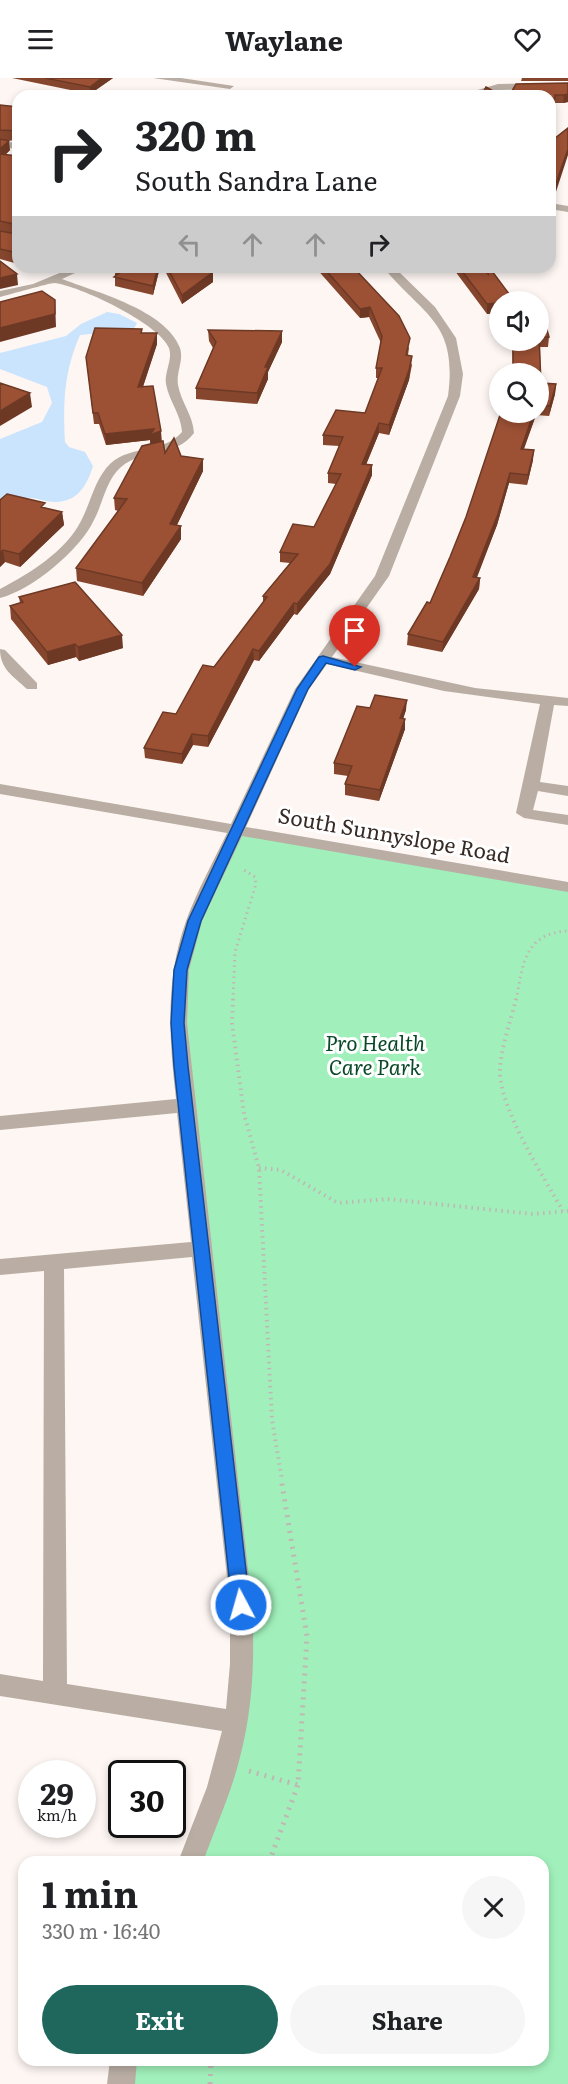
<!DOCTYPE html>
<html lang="en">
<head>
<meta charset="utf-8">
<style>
  :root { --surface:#fff; --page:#f6f6f6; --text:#202124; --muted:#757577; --accent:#1f675c }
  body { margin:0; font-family:Literata,serif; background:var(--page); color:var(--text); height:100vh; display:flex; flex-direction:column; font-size:22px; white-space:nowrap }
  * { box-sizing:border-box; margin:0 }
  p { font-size:20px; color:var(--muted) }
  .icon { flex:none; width:33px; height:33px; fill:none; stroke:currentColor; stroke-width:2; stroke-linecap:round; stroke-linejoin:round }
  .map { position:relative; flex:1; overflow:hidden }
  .drawer { position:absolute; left:18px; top:1778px; width:531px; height:210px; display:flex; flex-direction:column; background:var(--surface); border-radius:18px; box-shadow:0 3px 9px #0003 }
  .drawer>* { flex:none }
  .banner { position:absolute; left:12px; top:12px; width:544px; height:183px; border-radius:18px; box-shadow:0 3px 9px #0003; background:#fff; color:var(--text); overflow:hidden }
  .buttons { position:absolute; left:489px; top:213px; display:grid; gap:12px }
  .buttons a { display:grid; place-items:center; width:60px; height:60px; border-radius:50%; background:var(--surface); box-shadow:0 3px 9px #0003; font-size:30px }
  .speed { position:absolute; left:18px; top:1682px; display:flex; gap:12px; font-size:30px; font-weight:700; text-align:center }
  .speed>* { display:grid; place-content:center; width:78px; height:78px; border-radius:50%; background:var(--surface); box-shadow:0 3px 9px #0003; line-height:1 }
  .speed small { font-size:15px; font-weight:400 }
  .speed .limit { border:3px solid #111; border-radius:9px; background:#fff; color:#111 }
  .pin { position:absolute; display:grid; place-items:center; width:51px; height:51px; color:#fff; margin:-62px -26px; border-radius:50% 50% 50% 0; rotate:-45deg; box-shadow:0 0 6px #0007 }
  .pin .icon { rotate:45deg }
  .me { position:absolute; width:66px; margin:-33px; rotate:354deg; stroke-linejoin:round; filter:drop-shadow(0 0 4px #0008) }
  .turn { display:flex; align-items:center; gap:21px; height:126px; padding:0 24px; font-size:27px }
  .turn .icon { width:78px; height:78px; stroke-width:2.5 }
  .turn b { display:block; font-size:42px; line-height:51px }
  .lanes { display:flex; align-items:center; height:57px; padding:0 24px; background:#0003; justify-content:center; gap:30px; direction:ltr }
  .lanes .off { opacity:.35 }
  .round { display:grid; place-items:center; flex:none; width:63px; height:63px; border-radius:32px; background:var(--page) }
  .overview { display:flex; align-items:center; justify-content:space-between; height:102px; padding:0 24px }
  h1 { font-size:36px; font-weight:700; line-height:45px }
  .primary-button { display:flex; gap:12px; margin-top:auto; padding:12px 24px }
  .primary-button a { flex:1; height:69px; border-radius:36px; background:var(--accent); color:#fff; font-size:24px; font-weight:700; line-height:69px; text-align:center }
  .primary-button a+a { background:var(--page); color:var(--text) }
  header { display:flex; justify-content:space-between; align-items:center; height:78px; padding:0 24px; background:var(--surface); font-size:27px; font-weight:700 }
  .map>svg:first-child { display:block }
  .green { fill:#a1f0bb }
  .water { fill:#c9e4fc }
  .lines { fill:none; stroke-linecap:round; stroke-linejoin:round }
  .path-far2 { stroke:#c0b7b4; stroke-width:3; stroke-dasharray:1.5 4; stroke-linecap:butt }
  .path-far1 { stroke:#c0b7b4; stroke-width:4; stroke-dasharray:1.5 4.5; stroke-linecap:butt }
  .path { stroke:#c0b7b4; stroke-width:5; stroke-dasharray:2 6; stroke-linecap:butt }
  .minor { fill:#baaea4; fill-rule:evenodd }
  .wall { fill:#86462e }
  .shaded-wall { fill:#6d3925 }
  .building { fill:#9c5135; stroke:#6d3925; stroke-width:1.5 }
  .route { fill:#1a73e8; stroke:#114b97; stroke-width:1.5 }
  .labels { text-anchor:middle; stroke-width:6; stroke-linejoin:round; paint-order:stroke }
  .street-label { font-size:21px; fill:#382b26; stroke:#fff }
  .park-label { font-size:21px; font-style:italic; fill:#0a4928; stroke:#fff }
</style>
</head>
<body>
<header><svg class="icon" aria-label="menu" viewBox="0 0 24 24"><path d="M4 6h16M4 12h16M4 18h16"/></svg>Waylane<svg class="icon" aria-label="heart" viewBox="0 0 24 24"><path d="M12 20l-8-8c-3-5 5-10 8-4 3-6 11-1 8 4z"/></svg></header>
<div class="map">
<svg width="568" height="2006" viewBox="0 0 568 2006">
  <rect width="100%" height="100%" fill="#fdf6f3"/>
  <path class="green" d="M238,752L568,809V2006H121L126,1982H543V1784L190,1783L239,1630L181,892Z"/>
  <path class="water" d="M107,234L119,236L137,245L133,252L80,257C64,294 63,323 65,364L69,369L85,374L93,388C84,418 68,430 38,421C27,418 12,421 0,421V361L42,344L52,325L47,309L0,291V275L66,258L81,246Z"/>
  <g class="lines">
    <path class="path-far2" d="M233,922L235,874L256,806L255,799L241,790
      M516,922C523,887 524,855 568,853"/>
    <path class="path-far1" d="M233,921L232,945L244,1036L259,1090L272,1342L282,1402
      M516,921C511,942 500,972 500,994C500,1031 544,1100 563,1133
      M259,1090L281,1092L338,1125L387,1121L533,1136L568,1133"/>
    <path class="path" d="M249,1693L298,1707
      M269,1784L298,1707L307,1558L281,1400
      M210,2006L211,1982"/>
    <path class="minor" d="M153,0H181L234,8L230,11Z
      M568,5V11L498,12L472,18H457L498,6Z
      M0,63L18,65V71L0,69Z
      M550,125L568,128V134L550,131Z
      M74,189H88L62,201C96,214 166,232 180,270C184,282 176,294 178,307C181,324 193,337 194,355C174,381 143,370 121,389C106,402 103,425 94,442C80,472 32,512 0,520V511C30,495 65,474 81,443C91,424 95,400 111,385C131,367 163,376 182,354C181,336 169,323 166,306C164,294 173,282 169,270C160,246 78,207 54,205C50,205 8,217 0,219V213L33,206Z
      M383,189H394L435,229L456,260L463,296L460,318L389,498L332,579L475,610L568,620V628L554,627L540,704L568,708V718L538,713L533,732L568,737V747L524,740L516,735L540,626L444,613L327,586L309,611L246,749L568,804V814L242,758L202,843L189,892L187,945L252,1527C255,1580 253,1632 239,1683C230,1718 215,1750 203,1784H178L207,1709L222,1653L0,1618V1596L43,1603L44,1193L0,1197V1181L191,1164L177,1035L0,1052V1038L176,1021C169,961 165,901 186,843C197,813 213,784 227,755L0,716V706L231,746L295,611L375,498L448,318C458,243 423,238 383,189ZM192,1179L230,1527V1586L226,1631L67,1606L64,1191Z
      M0,571L5,572L37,605V611H27C13,598 0,591 0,571Z
      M110,1982H137L135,2006H107Z"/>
  </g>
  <path class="wall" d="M12,0H113L90,16Z
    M522,0H568V3H521Z
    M568,5V24L563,25H554V28L550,30V18Z
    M0,27L18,29V63L4,62L10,72L5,77L18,78V186L0,181Z
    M119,189H160L153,217L115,208V192Z
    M163,189H200L198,191L213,204L182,226Z
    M315,189H353L409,270L408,277L412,287L409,302L389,357L379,355L366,387H372V397L330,496L297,537L294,536L259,583L254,582L208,669L193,667L182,686L145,680L144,670L176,636L214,589L263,524V518L290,485L280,484V474L314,449L336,406L328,405V395L339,368L323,367V357L365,335L379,300H376V290L381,265L369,239L360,240Z
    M452,189H481L485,193V189H489L500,224V253L495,235L487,236Z
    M538,238L549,259L548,269H540L541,305L556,306L555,316L549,338L536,337L524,371L533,382L527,407L509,405L497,447L476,500H480L479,511L442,574L407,567L408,556L430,525L450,479L466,439L501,334H538V296H513L512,262H538Z
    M208,252L282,264L268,294V301L257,326L196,321V310L213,270L209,263Z
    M142,255H157V266L143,309L165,375L181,378L203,381V393L177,447L181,461L143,518L77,503L76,490L118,433L115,432L114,420L150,366V362L106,367L99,346H94L86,279Z
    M0,422L46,430L62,434L64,447L20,489L5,484L0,489Z
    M19,519L123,570L79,583L76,579L48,587L11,541L10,528L20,525Z
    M370,630L406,632L403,640L405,641V651L379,723L345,717V706L348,698L334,696V685Z"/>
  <path class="shaded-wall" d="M102,0H113L90,16V9Z
    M568,16V24L563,25L564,17Z
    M555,20L554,28L550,30V22Z
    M9,63L10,72L0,82V71Z
    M568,71V77L553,123L550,124V115Z
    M158,189H160L153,217V208Z
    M213,194V204L182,226V217Z
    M17,196L18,207L0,211V200Z
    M55,222L56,249L0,264V250Z
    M496,225L495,235L487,236V226Z
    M370,229L369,239L360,240V231Z
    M282,253V264L268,294V301L257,326V315L265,289Z
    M157,255V266L139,320L138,309Z
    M412,278L409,302L389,357V347Z
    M556,306L555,316L549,338L550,328Z
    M30,315L32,329L0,348V333Z
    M534,334H536V337L520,381L521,371Z
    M379,345V355L362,396V386Z
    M154,351L161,353L162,365L151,368L150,362L106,367L105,356Z
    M534,372L533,382L527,407L528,397Z
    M203,381V393L171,459L170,446Z
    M372,387V397L330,496L297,537V526Z
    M510,395L509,405L497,447L473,510V499Z
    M62,434L64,447L20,489L19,476Z
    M181,448V461L143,518L142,505Z
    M3,472L5,484L0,489V475Z
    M480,500L479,511L442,574L443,564Z
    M294,525V536L259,583V573Z
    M122,557L123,570L79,583L78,569Z
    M75,566L76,579L48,587L47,574Z
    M253,571L254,582L208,669V658Z
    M407,622L406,632L400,651V640Z
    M405,641V651L379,723L380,712Z
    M192,656L193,667L182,686V676Z"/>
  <path class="building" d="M45,0H102L90,9Z
    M568,5V16L564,17H555V20L550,22V18H509L516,6Z
    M486,9L502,18H481Z
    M0,27L18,29V53L0,52Z
    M568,50V71L553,114L550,115V64Z
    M0,61L9,63L0,71Z
    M0,76L18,78V147L0,143Z
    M18,151V175L0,171V153L17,156Z
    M0,183L17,196L0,200Z
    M119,189H158L153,208L114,199L122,193L115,192Z
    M167,189H192L213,194L182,217Z
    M323,189H353L399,238L410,260L406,277L412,278L409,292L389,347L379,345L362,386L372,387L330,486L297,526L294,525L259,573L253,571L208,658L192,656L182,676L144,670L163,634L176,636L203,587L214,589L267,519L263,518L298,476L280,474L293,446L314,449L341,396L328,395L343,359L323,357L336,332L365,335L382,290H376L382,258L370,229L360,231Z
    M459,189H481L488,196L487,189H489L515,224H500V240L496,225L487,226Z
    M42,213L55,222V236L0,250V224Z
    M538,238H543L549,259H539L541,305L556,306L550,328L538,327V296H513V262H538Z
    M95,250L142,251L141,255H157L138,309L153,308L161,353L150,357L154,351L105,356L98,335H93L86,279Z
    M208,252L282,253L265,289H268L257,315L196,310L216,264Z
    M0,305L30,315L0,333Z
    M501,334H534L521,371L534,372L528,397L510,395L498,436L473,499L480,500L443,564L408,556L427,524L430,525L450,479L466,439Z
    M174,360L181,378L203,381L170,446L181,448L142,505L76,490L127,421L114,420L142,368L163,363L165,375Z
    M7,416L45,425L41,429L62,434L19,476L3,472L0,475V422Z
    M75,504L122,557L78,569L75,566L47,574L10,528L23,524L19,519Z
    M375,617L407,622L400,640L405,641L380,712L345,706L352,688L334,685L357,628L370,630Z"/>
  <path class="route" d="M323,578L361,589L355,592L326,585L308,611L201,843L187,892L184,945L188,988L250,1527L247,1533L241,1535L235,1533L232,1527L174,988L171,945L174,892L188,843L297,611L319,579Z"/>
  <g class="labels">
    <g class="street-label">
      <text transform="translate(394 758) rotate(10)" y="7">South Sunnyslope Road</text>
    </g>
    <g class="park-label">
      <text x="375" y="973">Pro Health<tspan x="375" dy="24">Care Park</tspan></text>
    </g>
  </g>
</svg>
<div class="buttons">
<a><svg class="icon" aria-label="sound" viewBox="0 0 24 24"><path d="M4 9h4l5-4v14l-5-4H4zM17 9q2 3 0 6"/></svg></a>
<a><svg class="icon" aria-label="search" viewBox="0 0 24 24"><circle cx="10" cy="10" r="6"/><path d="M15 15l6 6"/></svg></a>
</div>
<div class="speed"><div>29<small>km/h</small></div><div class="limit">30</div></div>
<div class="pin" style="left:355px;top:589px;background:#d93025"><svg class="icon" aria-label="arrive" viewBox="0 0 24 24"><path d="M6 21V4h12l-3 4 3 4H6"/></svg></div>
<svg class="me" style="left:241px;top:1527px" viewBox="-20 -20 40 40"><circle r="17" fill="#1a73e8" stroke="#fff" stroke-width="3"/><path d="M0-11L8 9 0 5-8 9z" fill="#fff"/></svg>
<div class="banner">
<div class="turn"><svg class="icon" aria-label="right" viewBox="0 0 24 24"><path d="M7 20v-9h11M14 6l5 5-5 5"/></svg><div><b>320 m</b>South Sandra Lane</div></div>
<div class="lanes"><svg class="icon off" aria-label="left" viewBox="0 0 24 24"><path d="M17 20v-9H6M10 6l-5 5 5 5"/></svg><svg class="icon off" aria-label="ahead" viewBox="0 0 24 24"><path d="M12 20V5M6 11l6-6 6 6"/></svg><svg class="icon off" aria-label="ahead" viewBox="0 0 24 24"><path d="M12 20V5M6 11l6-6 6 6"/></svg><svg class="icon" aria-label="right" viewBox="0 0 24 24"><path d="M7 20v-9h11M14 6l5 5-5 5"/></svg></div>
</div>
<section class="drawer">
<div class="overview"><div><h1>1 min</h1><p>330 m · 16:40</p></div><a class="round"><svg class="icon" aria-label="close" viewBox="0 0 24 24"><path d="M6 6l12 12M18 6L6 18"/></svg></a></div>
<div class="primary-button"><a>Exit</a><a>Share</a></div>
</section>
</div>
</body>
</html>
